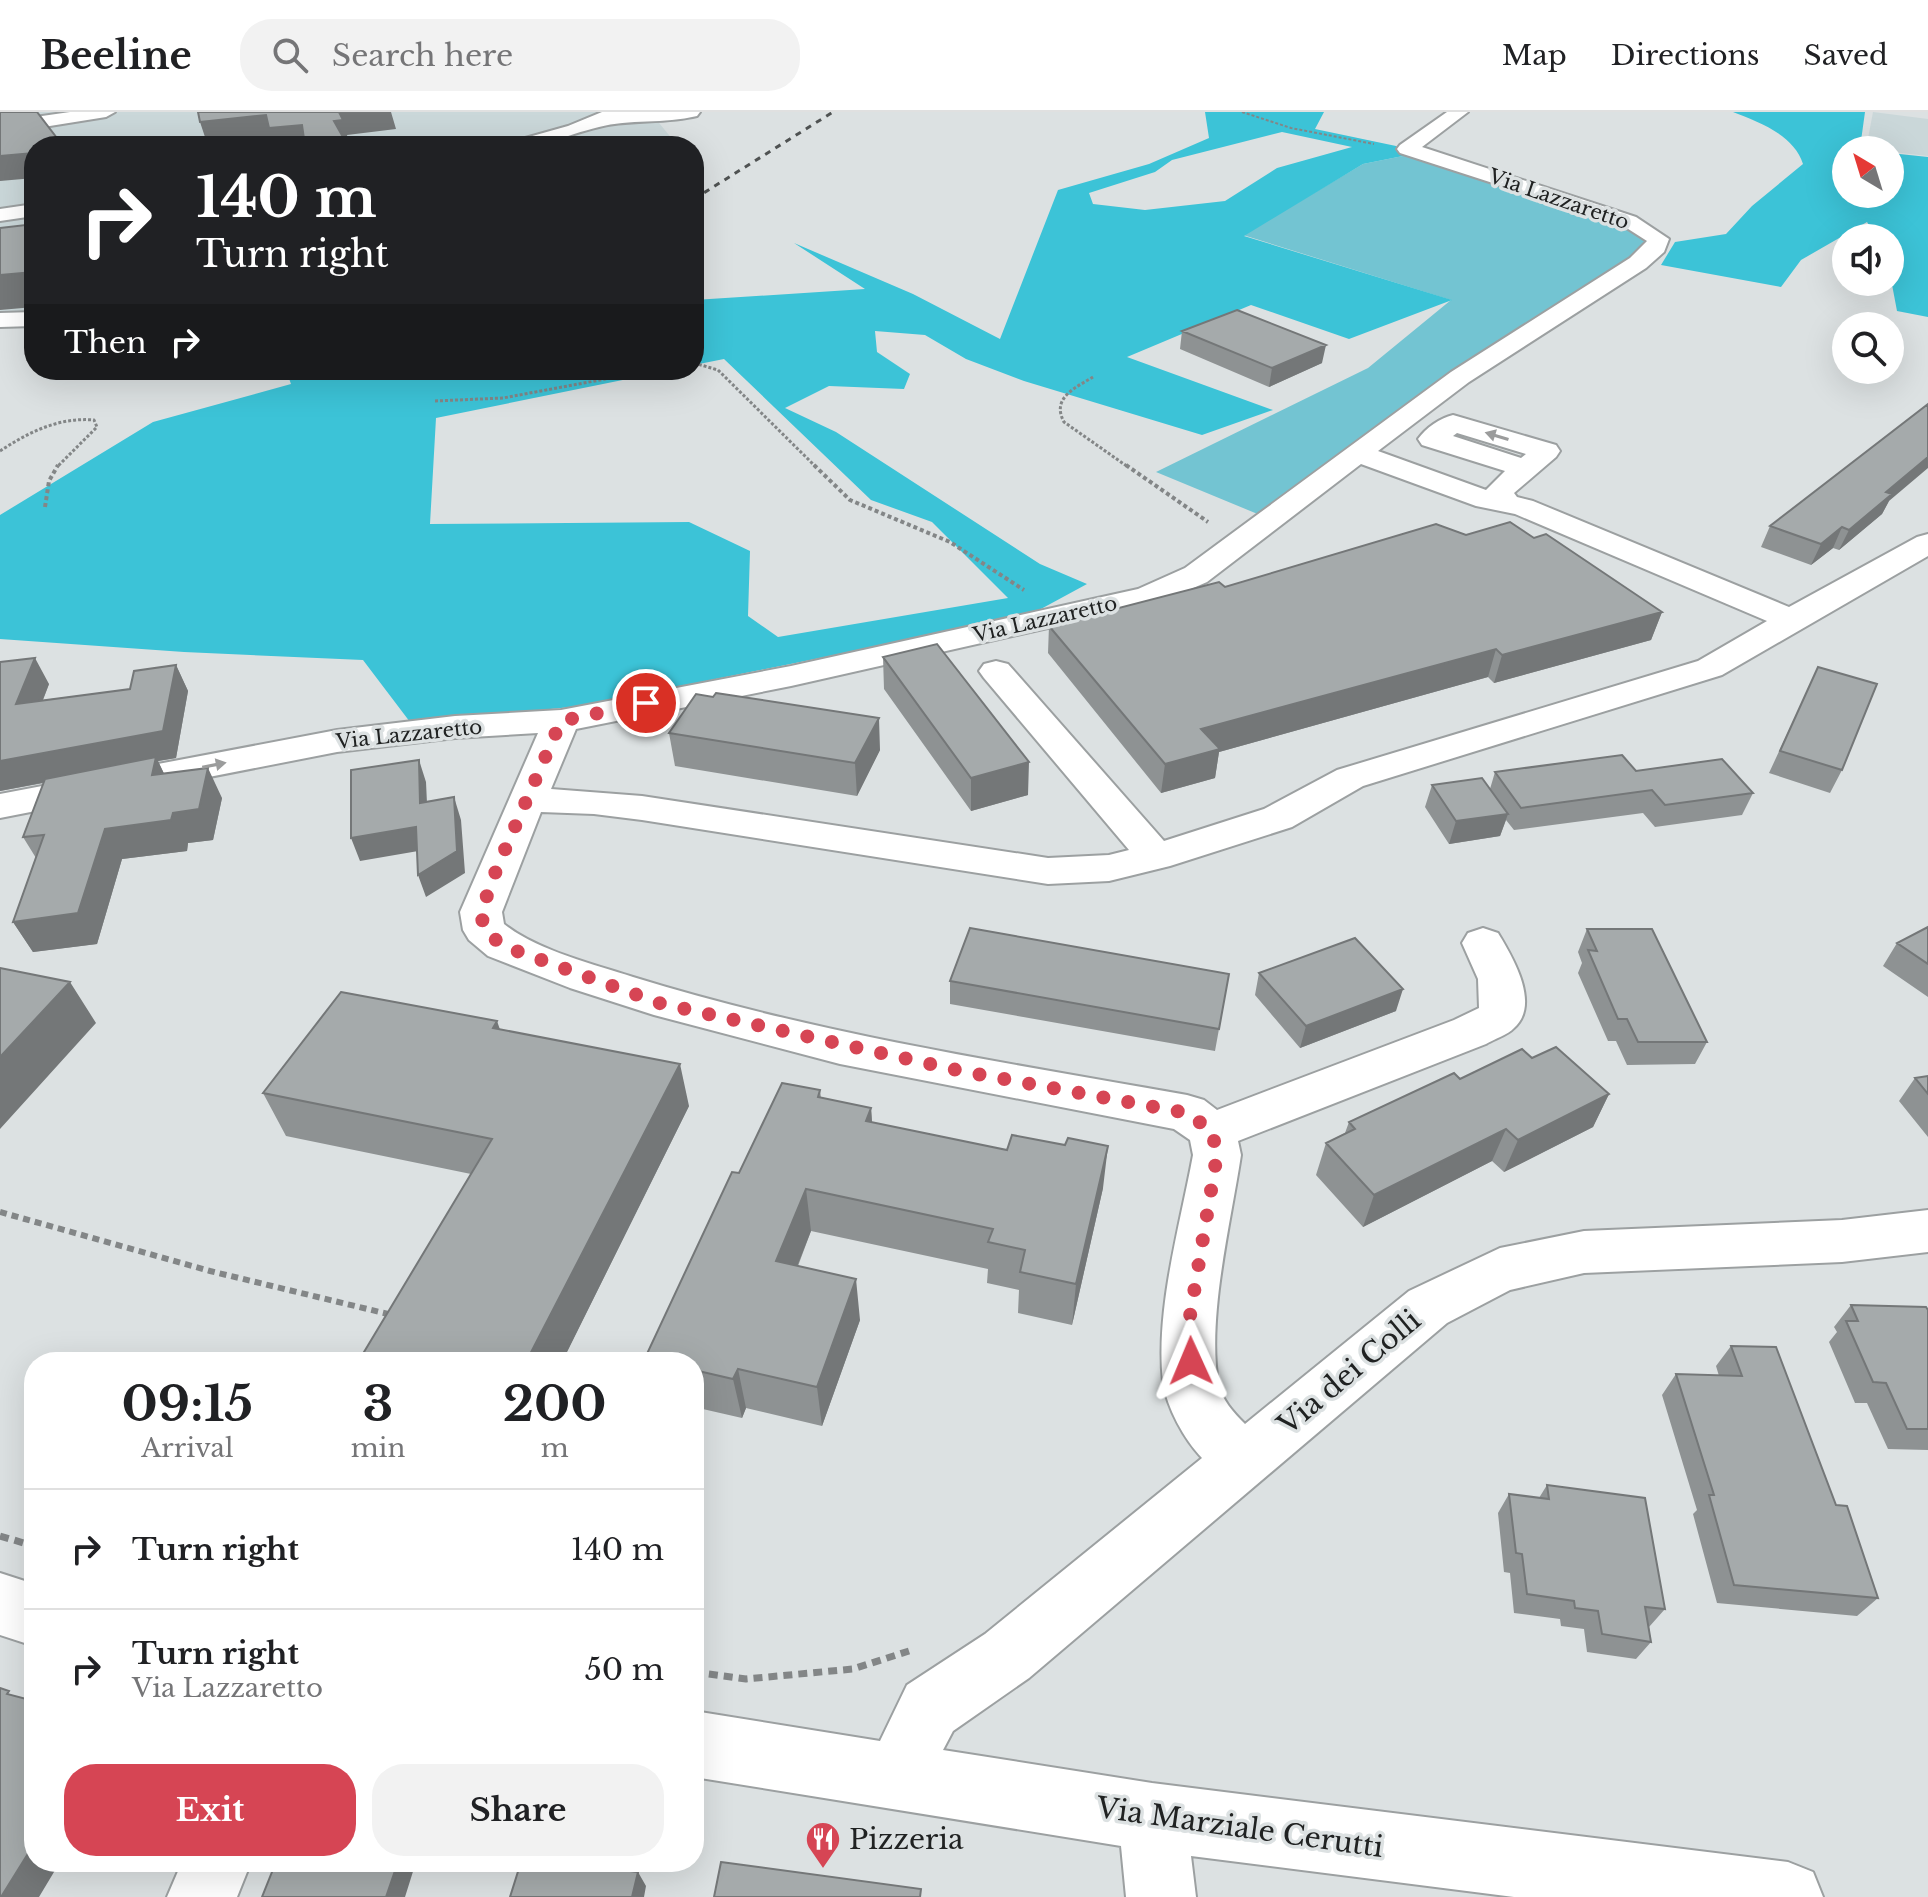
<!DOCTYPE html>
<html lang="en">
<head>
<meta charset="utf-8">
<style>
  :root { --surface:#fff; --page:#f2f2f2; --text:#202124; --muted:#757577; --line:#e0e0e0; --accent:#d64554 }
  body { margin:0; font-family:"Libre Baskerville",serif; background:var(--page); color:var(--text); height:100vh; display:flex; flex-direction:column; font-size:30px; white-space:nowrap }
  * { box-sizing:border-box; margin:0 }
  p { font-size:26px; color:var(--muted) }
  .icon { flex:none; width:44px; height:44px; fill:none; stroke:currentColor; stroke-width:2; stroke-linecap:round; stroke-linejoin:round }
  .map { position:relative; flex:1; overflow:hidden }
  .drawer { position:absolute; left:24px; top:1240px; width:680px; height:520px; display:flex; flex-direction:column; background:var(--surface); border-radius:32px; box-shadow:0 8px 32px #0002 }
  .drawer>* { flex:none }
  .top-card { position:absolute; left:24px; top:24px; width:680px; height:244px; border-radius:32px; box-shadow:0 8px 32px #0002; background:#202124; color:#fff; overflow:hidden }
  .needle { width:52px; rotate:322deg }
  .fabs { position:absolute; left:1832px; top:24px; display:grid; gap:16px }
  .fabs a { display:grid; place-items:center; width:72px; height:72px; border-radius:50%; background:var(--surface); box-shadow:0 8px 32px #0002; font-size:40px }
  .pin { position:absolute; display:grid; place-items:center; width:68px; height:68px; color:#fff; margin:-34px; border:4px solid #fff; border-radius:50%; box-shadow:0 2px 8px #0007 }
  .me { position:absolute; width:88px; margin:-44px; rotate:359deg; stroke-linejoin:round; filter:drop-shadow(0 0 6px #0008) }
  .turn { display:flex; align-items:center; gap:28px; height:168px; padding:0 40px; font-size:36px }
  .turn .icon { width:104px; height:104px; stroke-width:2.5 }
  .turn b { display:block; font-size:56px; line-height:68px }
  .then { display:flex; align-items:center; height:76px; padding:0 40px; background:#0003; gap:16px; font-size:30px }
  .eta { display:flex; justify-content:space-evenly; align-items:center; height:136px; text-align:center }
  .eta b { font-size:48px; font-weight:700; line-height:56px }
  .action { display:flex; gap:16px; margin-top:auto; padding:16px 40px }
  .action a { flex:1; height:92px; border-radius:32px; background:var(--accent); color:#fff; font-size:32px; font-weight:700; line-height:92px; text-align:center }
  .action a+a { background:var(--page); color:var(--text) }
  ul { padding:0; list-style:none }
  li { display:flex; align-items:center; gap:24px; height:120px; padding:0 40px; border-top:2px solid var(--line) }
  li div { flex:1 }
  li b { display:block; font-size:30px }
  li em { font-style:normal }
  header { display:flex; align-items:center; gap:48px; box-sizing:border-box; height:112px; padding:0 40px; background:var(--surface); border-bottom:2px solid var(--line) }
  header strong { font-size:38px }
  nav { display:flex; gap:44px; margin-inline-start:auto; font-size:28px }
  .search { width:560px; height:72px; background:var(--page); display:flex; align-items:center; gap:20px; box-sizing:border-box; padding:0 28px; border-radius:32px; color:var(--muted); font-size:30px }
  .map>svg:first-child { display:block }
  .built { fill:#cad7d9 }
  .green { fill:#73c4d2 }
  .forest { fill:#3cc3d7; fill-rule:evenodd }
  .lines { fill:none; stroke-linecap:round; stroke-linejoin:round }
  .minor-casing { stroke:#9ca0a1; stroke-width:4 }
  .path-far4 { stroke:#838687; stroke-width:2; stroke-dasharray:3 2; stroke-linecap:butt }
  .path-far3 { stroke:#838687; stroke-width:3; stroke-dasharray:3 2; stroke-linecap:butt }
  .path-far2 { stroke:#838687; stroke-width:4; stroke-dasharray:4 3; stroke-linecap:butt }
  .path-far1 { stroke:#838687; stroke-width:6; stroke-dasharray:7 5; stroke-linecap:butt }
  .path { stroke:#838687; stroke-width:7; stroke-dasharray:9 6; stroke-linecap:butt }
  .minor { fill:#fff; fill-rule:evenodd }
  .rail { stroke:#4f5252; stroke-width:3; stroke-dasharray:6 6; stroke-linecap:butt }
  .wall { fill:#8e9293 }
  .shaded-wall { fill:#747778 }
  .building { fill:#a5aaab; stroke:#747778; stroke-width:2 }
  .oneway { fill:#9b9c9c }
  .route { stroke:#d64554; stroke-width:14; stroke-dasharray:0 25.2 }
  .labels { text-anchor:middle; stroke-width:7; stroke-linejoin:round; paint-order:stroke }
  .far-street-label { font-size:20px; fill:#202222; stroke:#dce1e2 }
  .near-street-label { font-size:28px; fill:#202222; stroke:#dce1e2 }
  .near-poi-label { font-size:28px; fill:#202222; stroke:#dce1e2; text-anchor:start }
</style>
</head>
<body>
<header>
<strong>Beeline</strong>
<div class="search"><svg class="icon" aria-label="search" viewBox="0 0 24 24"><circle cx="10" cy="10" r="6"/><path d="M15 15l6 6"/></svg>Search here</div>
<nav><a>Map</a><a>Directions</a><a>Saved</a></nav>
</header>
<div class="map">
<svg width="1928" height="1785" viewBox="0 0 1928 1785">
  <rect width="100%" height="100%" fill="#dce1e2"/>
  <path class="built" d="M0,0H650L678,34H34V207L0,209Z
    M1873,0L1928,7V44L1866,37Z"/>
  <path class="green" d="M1408,43L1531,80L1642,122L1646,133L1638,151L1260,403L1156,360L1368,256L1451,188L1243,123L1363,52Z"/>
  <path class="forest" d="M1205,0H1324L1315,17L1396,34L1408,43L1363,52L1244,124L1452,188L1349,227L1251,193L1127,245L1273,298L1202,323L1024,269L966,247L925,223L875,219L877,240L910,262L904,277L829,274L785,296L836,320L1040,452L1087,472L1028,504L582,594L410,610L363,548L184,540L0,527V403L153,310L291,272L286,258H672L436,306L430,412L689,410L750,439L748,504L778,525L1008,486L932,410L871,388L724,247L694,253V188L865,177L794,131L913,182L1000,227L1058,78L1149,52L1209,26ZM1282,20L1352,35L1277,56L1225,89L1145,98L1093,92L1089,81L1155,60L1172,48Z
    M1733,0H1865L1860,36L1869,38H1846V82H1890V41L1928,45V205L1897,199L1890,162V126H1877L1867,110L1801,148L1781,175L1661,153L1675,130L1726,122L1752,94L1803,52C1794,23 1759,10 1733,0Z"/>
  <g class="lines">
    <g class="minor-casing">
      <path id="minor" d="M70,0H115L106,5L0,22V10Z
        M602,0H700L697,4C664,12 629,7 599,15C562,24 549,34 509,34L511,30L568,14Z
        M1447,0H1468L1422,35L1636,105L1669,127L1664,140L1646,156L1469,270L1378,339L1486,378L1505,359L1422,333L1418,327C1426,316 1440,306 1453,303L1556,333L1560,339L1556,345L1514,381L1517,385L1533,389L1789,495L1917,425L1928,422V444L1722,563L1363,674L1292,715L1170,754L1109,769L1048,772L642,708L594,702L541,700L502,800L504,812C536,838 593,852 633,865C813,921 1001,950 1187,983L1204,988L1217,998L1454,908L1479,896L1478,867L1462,831L1468,821L1483,816L1498,821C1512,844 1541,892 1514,916C1508,923 1494,927 1486,932L1238,1029L1241,1043C1231,1110 1207,1204 1218,1271C1222,1288 1233,1300 1245,1312L1409,1179L1500,1136L1584,1119L1842,1108L1928,1098V1140L1842,1150L1584,1161L1510,1178L1447,1211L1029,1566L953,1619L943,1638L1152,1671L1788,1750L1813,1760L1823,1785H1514L1191,1744L1196,1785H1126L1121,1734L694,1665V1599L880,1629L907,1573L985,1522L1202,1346C1184,1327 1167,1296 1163,1270C1155,1198 1180,1114 1193,1043L1190,1028L1174,1017L840,952L654,903L570,876L488,844L469,828L463,818L460,800L538,621L455,626L337,640L0,706V682L337,618L455,604L561,598L791,554L1138,477L1185,456L1451,260L1630,146L1647,129L1622,113L1400,41L1397,37L1400,33ZM1457,321L1526,342L1521,346L1453,324ZM1361,352L1476,394L1515,402L1767,509L1698,549L1337,658L1264,697L1164,729L1008,552L996,549L984,552L979,559L984,566L1129,738L1109,743L1048,746L642,684L551,677L576,617L791,574L1159,491L1207,470Z
        M34,92V104L0,109V97Z
        M34,200V214L0,215V201Z
        M0,1461L34,1472V1534L0,1523Z
        M182,1750H251L237,1785H167Z"/>
    </g>
    <path class="path-far4" d="M1242,0L1291,16L1374,32"/>
    <path class="path-far3" d="M694,251L718,258L816,355
      M1093,265C1075,276 1051,286 1064,310L1128,355
      M435,289L503,286L654,258
      M0,339C29,320 59,305 94,308L97,315L57,355"/>
    <path class="path-far2" d="M814,353L850,388L950,430L1024,478
      M1126,353L1208,410
      M45,395L49,369L58,353"/>
    <path class="path-far1" d="M0,1100L210,1159L388,1202"/>
    <path class="path" d="M0,1424L34,1434
      M694,1560L746,1567L853,1557L909,1539"/>
    <use href="#minor" class="minor"/>
    <path class="rail" d="M694,87L833,0"/>
  </g>
  <path class="wall" d="M1182,219L1322,251L1269,275L1180,237Z
    M1889,389L1882,402L1839,438L1833,436L1811,453L1761,435L1770,414Z
    M1466,423L1534,426L1662,500L1651,528L1494,571L1488,565L1219,640L1215,666L1161,681L1048,541L1049,514Z
    M883,545L1028,683L971,699L884,577Z
    M0,550L49,572L43,588L130,577L176,553L188,579L176,646L158,649L164,662L222,686L213,728L188,731L187,739L122,747L97,832L33,840L13,810L36,746L23,725L44,671L0,679Z
    M1808,577L1842,658L1830,681L1769,661Z
    M669,621L880,638L857,684L675,654Z
    M1636,659L1753,681L1742,703L1655,715L1643,701L1514,718L1506,708L1500,724L1449,732L1425,695L1432,673L1490,677L1495,660Z
    M1928,815V885L1883,854L1897,831Z
    M1587,817L1707,930L1695,952L1627,953L1616,929H1608L1578,861L1582,851L1578,840Z
    M1259,861L1396,899L1300,936L1255,883Z
    M1229,862L1215,939L950,892V869Z
    M500,918L689,994L562,1250H358L471,1062L286,1024L263,981Z
    M1532,946L1609,982L1593,1015L1504,1060L1492,1049L1363,1115L1316,1063L1326,1031L1345,1021L1349,1010L1460,967Z
    M1928,964V1025L1899,989L1915,966Z
    M820,978L821,986L871,996L872,1010L1103,1076L1072,1213L1018,1201L1019,1178L987,1171L988,1157L811,1119L798,1154L860,1208L822,1314L746,1296L742,1306L694,1295V1250H646L645,1246L739,1061Z
    M1851,1193L1928,1198V1338L1888,1337L1867,1291H1855L1829,1230L1837,1220L1834,1215Z
    M1731,1234L1836,1393L1878,1486L1857,1504L1717,1491L1693,1402L1697,1398L1662,1283L1676,1262L1719,1264L1716,1254Z
    M1547,1373L1665,1497L1649,1515L1651,1530L1636,1547L1587,1540L1584,1517L1561,1514L1560,1507L1514,1501L1510,1461L1504,1460L1498,1401L1509,1382L1539,1386Z"/>
  <path class="shaded-wall" d="M338,0H391L396,17L347,23L350,34H341L334,9Z
    M266,3L302,13L308,34H274V32L253,34H208L200,10Z
    M34,41V66L0,69V44Z
    M34,160V195L0,198V163Z
    M1326,233L1322,251L1269,275L1272,256Z
    M1928,345V356L1889,389L1882,402L1839,438L1849,418L1886,380Z
    M1842,415L1833,436L1811,453L1821,432Z
    M1662,500L1651,528L1494,571L1502,543Z
    M1496,537L1488,565L1219,640L1215,666L1161,681L1165,652L1201,617Z
    M35,546L49,572L31,618L16,592Z
    M176,553L188,579L176,646L158,649L171,676L152,663L155,649L0,679V649Z
    M879,606L880,638L857,684L855,651Z
    M419,648L426,670L428,713L420,691Z
    M1029,650L1028,683L971,699V666Z
    M208,656L222,686L213,728L188,731L187,739L122,747L97,832L33,840L13,810L105,717L173,701Z
    M454,685L461,708L465,761L426,785L418,763Z
    M1508,702L1500,724L1449,732L1456,709Z
    M416,715L424,738L360,749L351,726Z
    M70,870L96,911L0,1017V945Z
    M1403,877L1396,899L1300,936L1306,914Z
    M497,909L512,952L493,916Z
    M680,952L689,994L562,1250H526Z
    M1609,982L1593,1015L1504,1060L1518,1028Z
    M871,996L874,1039L866,1009Z
    M1506,1017L1492,1049L1363,1115L1374,1083Z
    M1108,1034L1103,1076L1072,1213L1076,1172Z
    M806,1077L811,1119L783,1190L776,1149Z
    M856,1167L860,1208L822,1314L817,1275Z
    M738,1257L746,1296L742,1306L733,1267Z
    M34,1732V1750H60L39,1785H1Z
    M398,1750H416L405,1785H386Z
    M638,1760L646,1774L644,1785H632Z"/>
  <path class="building" d="M0,0H37L63,34H34V41L0,44Z
    M198,0H339L343,8L334,9L348,34H305L302,13L269,16L266,3L200,10Z
    M34,112V160L0,163V116Z
    M1237,198L1326,233L1272,256L1182,219Z
    M1928,292V345L1886,380L1892,382L1849,418L1842,415L1821,432L1770,414Z
    M1510,410L1534,426L1546,422L1662,500L1502,543L1496,537L1201,617L1220,637L1165,652L1049,514L1219,470L1225,475L1436,412L1466,423Z
    M937,532L1029,650L971,666L883,545Z
    M35,546L16,592L130,577L134,559L176,553L163,619L0,649V550Z
    M1818,555L1877,572L1842,658L1780,639Z
    M716,581L879,606L855,651L669,621L696,582L713,585Z
    M1622,643L1636,659L1722,647L1753,681L1665,693L1652,678L1521,696L1495,660Z
    M156,645L152,663L208,656L199,697L173,701L171,708L105,717L78,801L13,810L44,723L23,725L45,667Z
    M419,648L420,691L454,685L457,739L418,763L416,715L351,726V658Z
    M1482,666L1508,702L1456,709L1432,673Z
    M1928,815V852L1897,831Z
    M970,816L1229,862L1219,917L950,869Z
    M1587,817H1652L1707,930H1638L1627,907H1618L1588,838L1597,839Z
    M1355,826L1403,877L1306,914L1259,861Z
    M0,856L70,870L0,945Z
    M341,880L497,909L493,916L680,952L526,1250H358L492,1027L263,981Z
    M1556,935L1609,982L1518,1028L1506,1017L1374,1083L1326,1031L1355,1017L1349,1010L1454,961L1460,967L1522,937L1532,946Z
    M1928,964V982L1915,966Z
    M782,971L820,978L818,985L871,996L866,1009L1007,1038L1012,1023L1065,1033L1068,1026L1108,1034L1076,1172L1020,1160L1025,1138L988,1130L993,1117L806,1077L776,1149L856,1167L817,1275L738,1257L733,1267L694,1258V1250H661L645,1246L732,1060L739,1061Z
    M1851,1193L1926,1195L1928,1198V1317H1907L1886,1271L1873,1270L1846,1209H1858Z
    M1731,1234L1776,1235L1836,1393L1847,1394L1878,1486L1734,1473L1709,1383H1714L1676,1262L1742,1264Z
    M1547,1373L1645,1386L1665,1497L1645,1495L1651,1530L1602,1522L1598,1499L1575,1496L1574,1489L1527,1482L1522,1442L1516,1441L1509,1382L1549,1387Z
    M0,1576L9,1579L7,1582L34,1589V1732L1,1785H0Z
    M276,1750H398L386,1785H262Z
    M521,1750H560L638,1760L632,1785H510Z
    M721,1750L921,1777L920,1785H714Z"/>
  <defs><path id="oneway-solid" d="M-6-.8H1V-3.2L6.5 0L1 3.2V.8H-6Z" transform="scale(2)"/></defs>
  <g class="oneway">
    <use href="#oneway-solid" transform="translate(1497 324) rotate(-163)"/>
    <use href="#oneway-solid" transform="translate(214 653) rotate(-11)"/>
  </g>
  <g class="lines">
    <path class="route" d="M646,591L561,609L497,756L481,800L484,818L503,834L659,891L961,959L1187,1001L1212,1019L1217,1043L1190,1204L1191,1249"/>
  </g>
  <defs>
    <g id="restaurant-pin" transform="scale(1.8)"><path d="M0 17L-7.5 6A9.5 9.5 0 1 1 7.5 6Z" fill="#d64554" stroke="#dce1e2"/><path d="M-5-6h1v4h1v-4h1v4h1v-4h1v5L-1.5 .5V6h-2V.5L-5-1ZM5-6V6H3V1.5H1.5Q1.5-4 5-6Z" fill="#fff"/></g>
  </defs>
  <g fill-rule="evenodd">
    <use href="#restaurant-pin" x="823" y="1727"/>
  </g>
  <g class="labels">
    <g class="far-street-label">
      <text transform="translate(1559 87) rotate(19)" y="7">Via Lazzaretto</text>
      <text transform="translate(1045 507) rotate(-13)" y="7">Via Lazzaretto</text>
      <text transform="translate(409 622) rotate(-6)" y="7">Via Lazzaretto</text>
    </g>
    <g class="near-street-label">
      <text transform="translate(1349 1260) rotate(-40)" y="10">Via dei Colli</text>
      <text transform="translate(1240 1715) rotate(8)" y="10">Via Marziale Cerutti</text>
    </g>
    <g class="near-poi-label">
      <text x="849" y="1737">Pizzeria</text>
    </g>
  </g>
</svg>
<div class="fabs">
<a><svg class="needle" viewBox="-14 -14 28 28"><path d="M0-13l5 13h-10z" fill="#e53935"/><path d="M0 13l5-13h-10z" fill="#757577"/></svg></a>
<a><svg class="icon" aria-label="sound" viewBox="0 0 24 24"><path d="M4 9h4l5-4v14l-5-4H4zM17 9q2 3 0 6"/></svg></a>
<a><svg class="icon" aria-label="search" viewBox="0 0 24 24"><circle cx="10" cy="10" r="6"/><path d="M15 15l6 6"/></svg></a>
</div>
<div class="pin" style="left:646px;top:591px;background:#d93025"><svg class="icon" aria-label="arrive" viewBox="0 0 24 24"><path d="M6 21V4h12l-3 4 3 4H6"/></svg></div>
<svg class="me" style="left:1191px;top:1249px" viewBox="-20 -20 40 40"><path d="M0-17L14 15 0 8-14 15z" fill="#d64554" stroke="#fff" stroke-width="4"/></svg>
<div class="top-card">
<div class="turn"><svg class="icon" aria-label="right" viewBox="0 0 24 24"><path d="M7 20v-9h11M14 6l5 5-5 5"/></svg><div><b>140 m</b>Turn right</div></div>
<div class="then">Then<svg class="icon" aria-label="right" viewBox="0 0 24 24"><path d="M7 20v-9h11M14 6l5 5-5 5"/></svg></div>
</div>
<section class="drawer">
<div class="eta">
<div><b>09:15</b><p>Arrival</p></div>
<div><b>3</b><p>min</p></div>
<div><b>200</b><p>m</p></div>
</div>
<ul>
<li><svg class="icon" aria-label="right" viewBox="0 0 24 24"><path d="M7 20v-9h11M14 6l5 5-5 5"/></svg><div><b>Turn right</b></div><em>140 m</em></li>
<li><svg class="icon" aria-label="right" viewBox="0 0 24 24"><path d="M7 20v-9h11M14 6l5 5-5 5"/></svg><div><b>Turn right</b><p>Via Lazzaretto</p></div><em>50 m</em></li>
</ul>
<div class="action"><a>Exit</a><a>Share</a></div>
</section>
</div>
</body>
</html>
